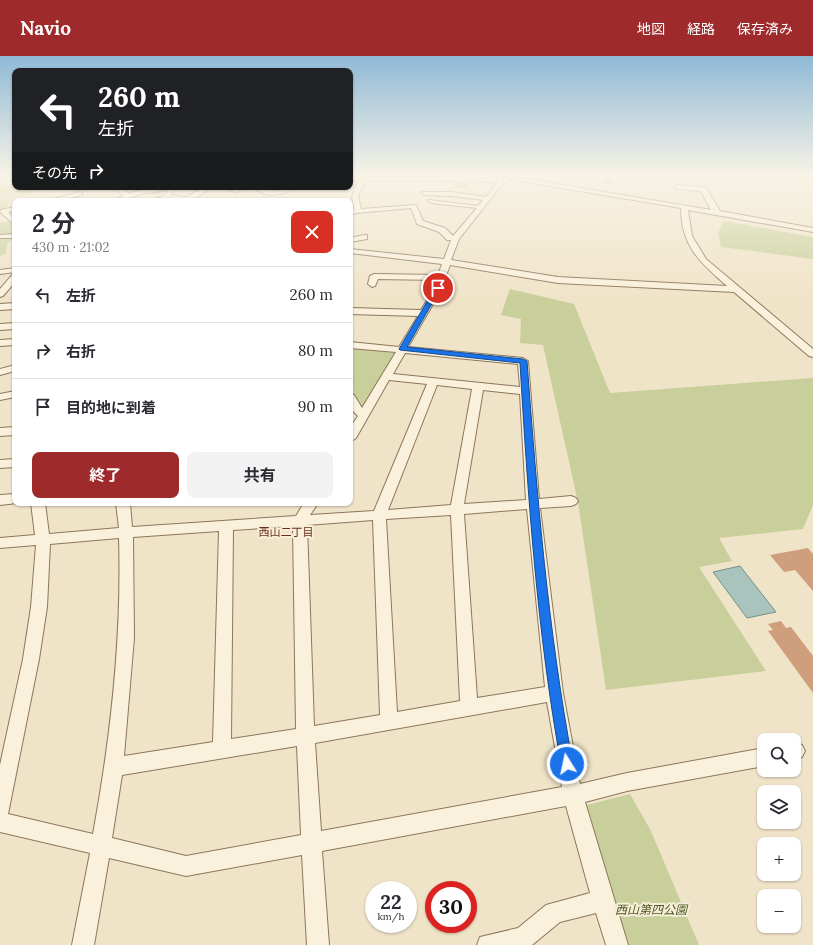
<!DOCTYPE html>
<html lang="ja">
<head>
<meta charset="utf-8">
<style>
  :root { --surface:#fff; --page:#f2f2f3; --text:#2b2b33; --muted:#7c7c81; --line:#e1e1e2; --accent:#9e2a2b }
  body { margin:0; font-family:Lora,"Noto Sans JP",serif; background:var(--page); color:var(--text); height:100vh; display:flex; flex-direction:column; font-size:15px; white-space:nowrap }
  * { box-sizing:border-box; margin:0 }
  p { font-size:13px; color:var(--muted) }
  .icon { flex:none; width:22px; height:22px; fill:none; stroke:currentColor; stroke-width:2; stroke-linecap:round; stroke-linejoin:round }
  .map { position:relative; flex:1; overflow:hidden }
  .details { position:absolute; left:12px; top:142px; width:341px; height:308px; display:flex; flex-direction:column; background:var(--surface); border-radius:8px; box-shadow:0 1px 3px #0004 }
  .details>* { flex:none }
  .guide { position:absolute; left:12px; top:12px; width:341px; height:122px; border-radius:8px; box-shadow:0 1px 3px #0004; background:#202124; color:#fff; overflow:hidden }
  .buttons { position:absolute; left:757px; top:677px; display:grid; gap:8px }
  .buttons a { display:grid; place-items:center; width:44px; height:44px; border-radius:8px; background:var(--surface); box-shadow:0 1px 3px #0004; font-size:20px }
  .speed { position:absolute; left:365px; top:825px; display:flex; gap:8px; font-size:20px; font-weight:700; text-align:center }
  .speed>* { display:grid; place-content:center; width:52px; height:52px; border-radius:50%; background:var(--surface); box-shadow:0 1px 3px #0004; line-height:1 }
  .speed small { font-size:10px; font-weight:400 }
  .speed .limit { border:6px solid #d22; background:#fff; color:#111 }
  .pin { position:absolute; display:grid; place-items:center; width:34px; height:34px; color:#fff; margin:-17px; border:2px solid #fff; border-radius:50%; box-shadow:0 1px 4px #0007 }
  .me { position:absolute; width:44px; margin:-22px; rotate:350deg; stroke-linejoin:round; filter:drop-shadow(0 0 3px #0008) }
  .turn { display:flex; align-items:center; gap:14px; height:84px; padding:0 20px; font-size:18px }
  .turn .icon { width:52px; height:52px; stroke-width:2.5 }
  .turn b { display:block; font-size:28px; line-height:34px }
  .then { display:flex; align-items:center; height:38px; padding:0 20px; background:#0003; gap:8px; font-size:15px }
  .round { display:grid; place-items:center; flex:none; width:42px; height:42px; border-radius:8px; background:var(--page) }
  .summary { display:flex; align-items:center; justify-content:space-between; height:68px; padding:0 20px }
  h1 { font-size:24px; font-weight:700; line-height:30px }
  .action { display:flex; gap:8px; margin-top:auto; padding:8px 20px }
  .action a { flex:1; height:46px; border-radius:8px; background:var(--accent); color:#fff; font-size:16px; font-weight:700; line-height:46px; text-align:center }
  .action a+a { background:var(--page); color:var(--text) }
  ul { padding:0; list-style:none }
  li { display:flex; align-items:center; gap:12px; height:56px; padding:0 20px; border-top:1px solid var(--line) }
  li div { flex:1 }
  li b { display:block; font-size:15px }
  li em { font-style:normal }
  header { display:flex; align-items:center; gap:24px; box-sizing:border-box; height:56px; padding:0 20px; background:var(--accent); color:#fff }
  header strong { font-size:19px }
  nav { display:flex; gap:22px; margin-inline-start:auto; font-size:14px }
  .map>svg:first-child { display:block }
  .green { fill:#c9cf9b }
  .water { fill:#a9c4bc; stroke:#6f938a }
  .building { fill:#cf9f7d }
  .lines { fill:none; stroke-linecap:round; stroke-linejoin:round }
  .minor-casing { stroke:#8d765c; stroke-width:2 }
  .minor { fill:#faf1dc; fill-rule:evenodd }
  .route { fill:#1a73e8; stroke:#114b97 }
  .labels { text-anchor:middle; stroke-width:4; stroke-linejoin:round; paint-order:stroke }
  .neighbourhood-label { font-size:11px; fill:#6b2e1e; stroke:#f7eed8 }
  .near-park-label { font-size:12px; font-style:italic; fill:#4d5a26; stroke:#f7eed8 }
</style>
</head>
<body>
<header>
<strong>Navio</strong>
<nav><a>地図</a><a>経路</a><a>保存済み</a></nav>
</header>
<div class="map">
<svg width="813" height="889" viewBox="0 0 813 889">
  <rect width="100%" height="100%" fill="#f0e4c8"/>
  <path class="green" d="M11,128H15V131H42L29,138L12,141L7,151L0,157V131Z
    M9,165L15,171V182L7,188L6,197L0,200V167Z
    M724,165L813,181V203L721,191L718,177Z
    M510,233L574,248L610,337L813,322V449L803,473L719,482L732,505L699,511L766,615L606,634L578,446L543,289L520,287L521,263L501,259Z
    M350,292L395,297L362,352L359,351L350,334Z
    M630,738L651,775L699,889H629L583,750Z"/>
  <path class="water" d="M740,510L776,556L747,562L713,516Z"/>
  <path class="building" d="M604,121L613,122V128H604Z
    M456,127L467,128L466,130H468V132L454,131Z
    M163,135L162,138L150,139L151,136Z
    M808,492L813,498V535L795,514L784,516L770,499Z
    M781,565L786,572L791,571L813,600V637L768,575L773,574L768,568Z"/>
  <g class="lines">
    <g class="minor-casing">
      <path id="minor" d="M500,118H508L503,122L511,124L504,126L459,183L451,204L558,221L727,230C701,207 681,191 681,152L514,124V122L516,121L711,154L701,135L677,133L674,131L677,129L704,131L707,133L720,155L813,172V176L688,154L692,180L706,203L813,293V301L809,300L734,236L558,227L450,209L440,236L408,291L523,302L528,305L539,443L571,440L576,442L578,445L576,448L571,450L540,452L563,637L580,728L627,717L764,692V710L627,735L585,746L628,889H606L596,857L560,866L532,889H477L480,881L518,872L546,849L590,837L566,750L322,795L329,889H307L302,799L186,820L109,802L94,889H72L90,797L0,776V709L23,603L31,551L36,489L0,492V482L35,479L31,447H45L49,478L119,472L116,447H130L132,471L296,460L304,447H318L310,459L374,455L427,328L389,324L356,382L350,386V372L358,360L350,352V338L354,339L362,352L396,296L350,292V286L399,291L418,260L350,258V252L421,254L432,236L436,224L378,223L375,230L372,231L368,228L370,220L374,218L438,219L442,208L350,197V193L444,203L451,184H447L439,176L417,168L411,152L357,157L350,159V155L354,153L352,140L359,124H350V120L497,122ZM366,124L498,126L486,141L452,136H422L421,137L424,139L452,140L483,144L478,150L429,144L428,145L431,147L477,152L453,180L445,172L423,165L416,149L361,153L358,140ZM405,297L518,308L520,331L393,318ZM437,329L472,333L451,449L388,454ZM483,334L520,338L526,444L464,448ZM527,453L545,631L477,642L464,458ZM451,459L460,645L397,656L386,463ZM373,464L380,659L314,670L307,469ZM293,470L296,673L231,683L233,474ZM219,475L213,686L124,700L134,582L133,481ZM119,482C122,581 111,680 93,778L8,758L39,603L47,551L50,488ZM547,646L562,731L321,775L315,687ZM297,690L301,779L186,800L112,782L122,719Z
        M114,131H121L129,138C144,132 160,131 176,131L171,139L186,141L205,131H213L194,143L198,145L167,142L159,145H150L165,139L168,134L140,138L123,145H114L123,140Z
        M224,131H233L240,135L237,137Z
        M255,131L271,135L283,134L285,131H291L287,136C277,140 264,141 256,133Z
        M80,136L82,137V139L57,145H45Z
        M15,151V155L8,156L15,163V169L0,156L1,154Z
        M15,178V182H0V179Z
        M364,179H367V183L350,186V182Z
        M15,212V216L0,218V214Z
        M15,218V226L3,240L0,241V233L12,219Z
        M15,247V253L0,254V248Z
        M15,267V273L0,274V268Z
        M15,283V289L0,290V284Z
        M15,309V315L0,319V313Z
        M15,335V341L0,344V338Z
        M15,371V379L0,380V372Z
        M15,403V411L0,412V404Z
        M15,438V447H17L0,449V439Z
        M794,686L802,689L805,695L802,701L794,704Z"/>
    </g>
    <use href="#minor" class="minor"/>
  </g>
  <linearGradient id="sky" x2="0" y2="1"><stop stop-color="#8fbad6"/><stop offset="0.49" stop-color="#f8f3e6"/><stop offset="1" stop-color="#f8f3e6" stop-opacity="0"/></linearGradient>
  <rect width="813" height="243" fill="url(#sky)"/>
  <path class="route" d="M438,230L441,232L407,291L523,303L527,305C537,440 548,575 573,708L572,713L567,714L562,713L561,708C537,576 528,441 520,307L400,294L399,293L435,232Z"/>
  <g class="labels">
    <g class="neighbourhood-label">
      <text x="286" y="480">西山二丁目</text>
    </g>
    <g class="near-park-label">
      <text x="651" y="858">西山第四公園</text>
    </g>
  </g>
</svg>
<div class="buttons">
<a><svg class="icon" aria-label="search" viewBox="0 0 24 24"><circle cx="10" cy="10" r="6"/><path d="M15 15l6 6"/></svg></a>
<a><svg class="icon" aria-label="layers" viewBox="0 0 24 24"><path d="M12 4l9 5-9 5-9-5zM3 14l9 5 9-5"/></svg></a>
<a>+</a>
<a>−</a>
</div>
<div class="speed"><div>22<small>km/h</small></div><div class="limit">30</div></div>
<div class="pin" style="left:438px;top:232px;background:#d93025"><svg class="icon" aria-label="arrive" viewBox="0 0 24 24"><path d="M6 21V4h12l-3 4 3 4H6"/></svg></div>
<svg class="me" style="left:567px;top:708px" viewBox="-20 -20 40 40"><circle r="17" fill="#1a73e8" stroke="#fff" stroke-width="3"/><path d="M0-11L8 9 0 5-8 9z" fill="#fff"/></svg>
<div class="guide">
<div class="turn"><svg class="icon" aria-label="left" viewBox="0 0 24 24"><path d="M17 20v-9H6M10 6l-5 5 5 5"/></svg><div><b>260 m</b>左折</div></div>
<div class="then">その先<svg class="icon" aria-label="right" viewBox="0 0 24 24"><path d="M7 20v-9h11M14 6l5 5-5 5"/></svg></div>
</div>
<section class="details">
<div class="summary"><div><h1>2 分</h1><p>430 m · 21:02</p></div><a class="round" style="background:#d93025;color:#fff"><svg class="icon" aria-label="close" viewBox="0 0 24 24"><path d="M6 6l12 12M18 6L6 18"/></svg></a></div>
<ul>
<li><svg class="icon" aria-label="left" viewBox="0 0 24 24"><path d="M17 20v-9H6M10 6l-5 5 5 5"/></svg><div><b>左折</b></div><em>260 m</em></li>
<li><svg class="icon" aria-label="right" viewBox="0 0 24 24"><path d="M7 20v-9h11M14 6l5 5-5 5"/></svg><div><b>右折</b></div><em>80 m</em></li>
<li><svg class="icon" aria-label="arrive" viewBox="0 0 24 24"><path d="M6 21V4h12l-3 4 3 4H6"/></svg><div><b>目的地に到着</b></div><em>90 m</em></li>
</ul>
<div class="action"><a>終了</a><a>共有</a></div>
</section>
</div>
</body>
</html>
